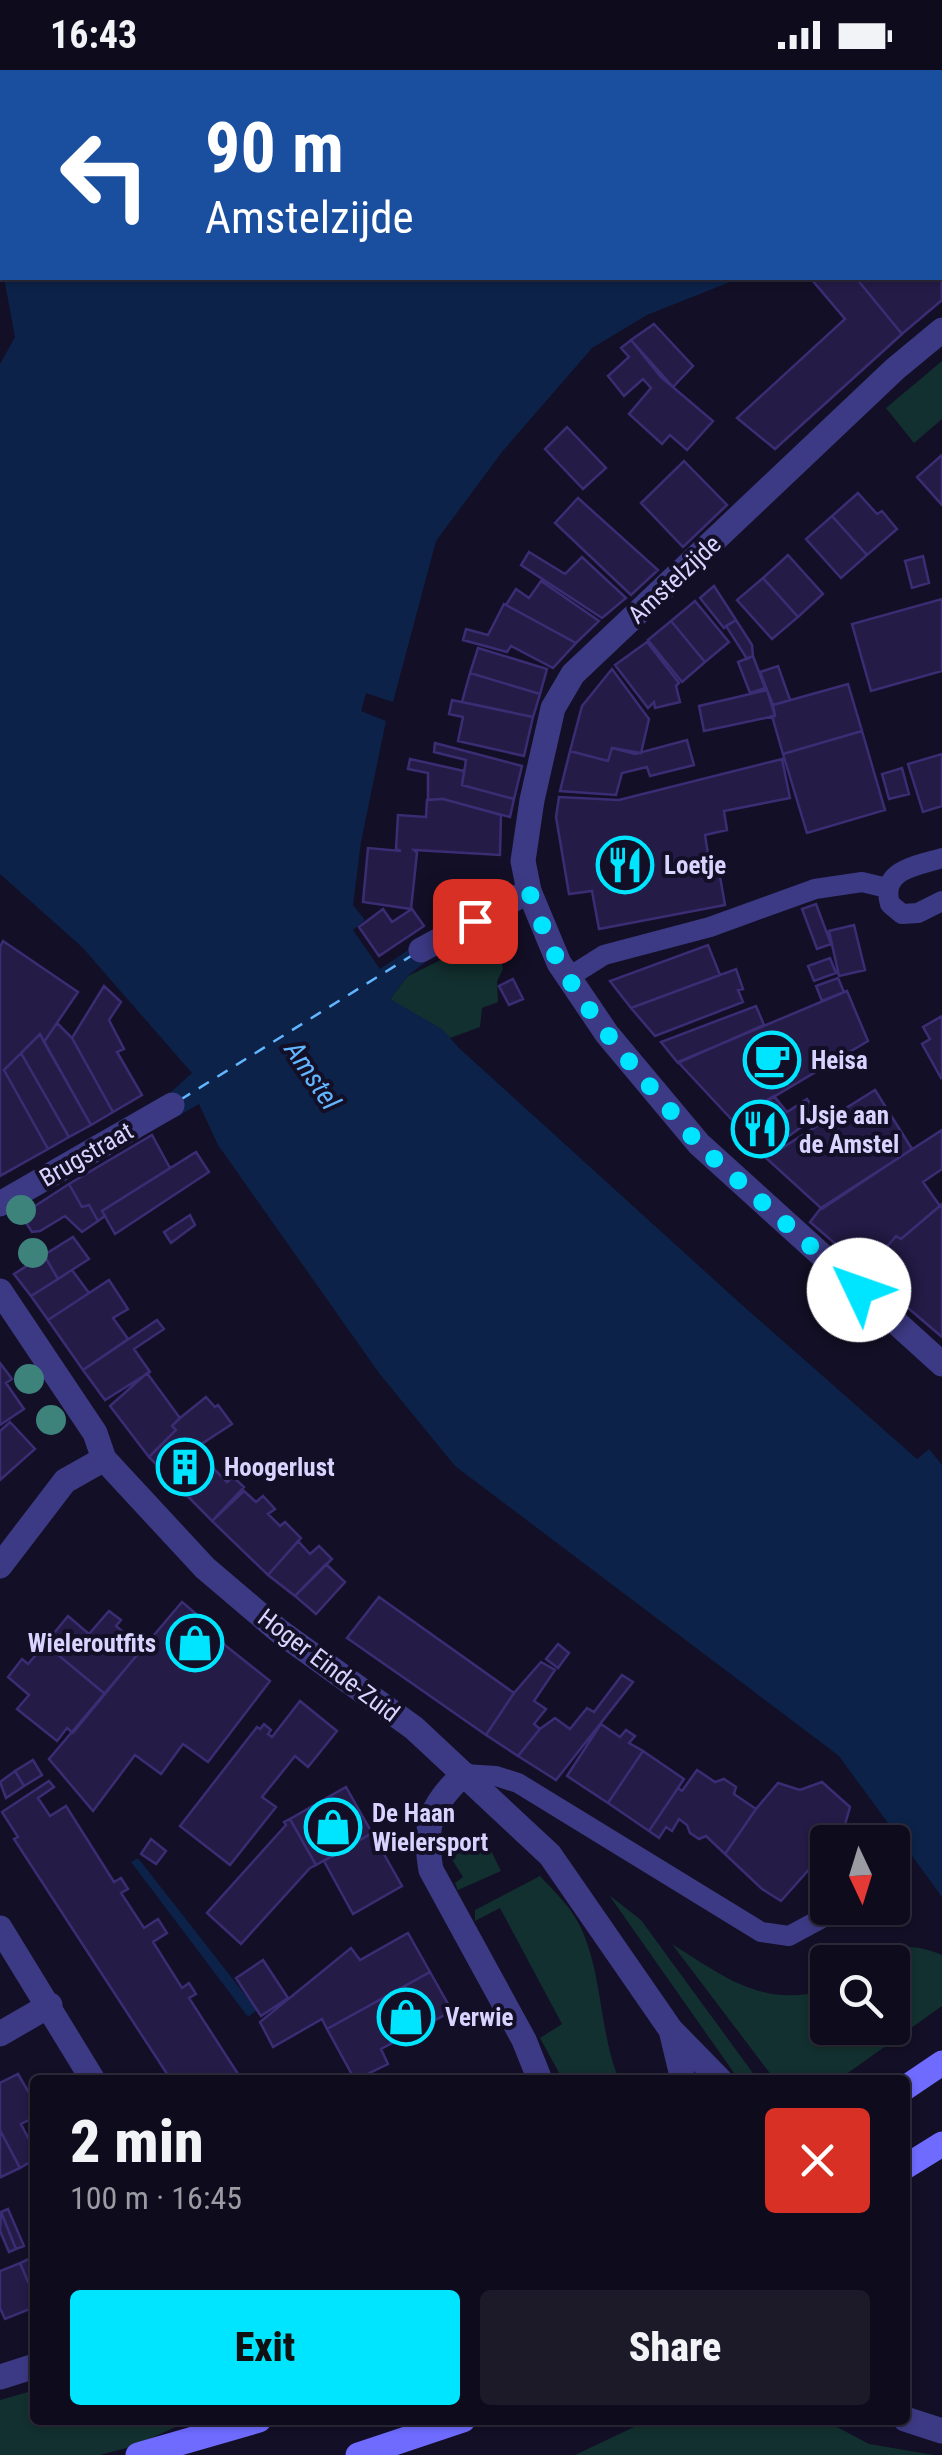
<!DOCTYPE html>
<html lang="en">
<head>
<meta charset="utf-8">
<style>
  :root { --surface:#0e0b1c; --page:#1c1929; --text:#f1f3f6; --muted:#9b9ba3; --line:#2e2b3b; --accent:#00e5ff }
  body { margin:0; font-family:"Roboto Condensed",sans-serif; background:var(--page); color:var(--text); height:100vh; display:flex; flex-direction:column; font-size:38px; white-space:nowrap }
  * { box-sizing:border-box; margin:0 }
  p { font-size:32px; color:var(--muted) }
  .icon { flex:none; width:55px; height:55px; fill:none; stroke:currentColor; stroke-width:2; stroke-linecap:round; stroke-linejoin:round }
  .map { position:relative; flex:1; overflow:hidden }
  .drawer { position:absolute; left:30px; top:2005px; width:880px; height:350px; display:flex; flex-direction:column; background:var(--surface); border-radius:10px; box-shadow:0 2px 8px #0004,0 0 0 2px var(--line) }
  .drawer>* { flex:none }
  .top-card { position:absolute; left:0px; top:0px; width:942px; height:210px; box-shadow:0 2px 8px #0004,0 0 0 2px var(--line); background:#1a4fa0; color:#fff; overflow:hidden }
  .needle { width:65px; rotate:176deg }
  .controls { position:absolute; left:810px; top:1755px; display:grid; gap:20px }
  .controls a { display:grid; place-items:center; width:100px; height:100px; border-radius:10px; background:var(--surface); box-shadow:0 2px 8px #0004,0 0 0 2px var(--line); font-size:50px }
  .pin { position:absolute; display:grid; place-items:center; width:85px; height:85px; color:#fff; margin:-42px; border-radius:20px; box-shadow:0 5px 15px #0006 }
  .me { position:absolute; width:110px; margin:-55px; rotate:312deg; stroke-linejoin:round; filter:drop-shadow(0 0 8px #0008) }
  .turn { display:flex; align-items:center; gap:35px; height:210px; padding:0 40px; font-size:45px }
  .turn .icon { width:130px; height:130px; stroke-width:2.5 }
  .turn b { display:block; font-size:70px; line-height:85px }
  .round { display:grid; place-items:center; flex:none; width:105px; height:105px; border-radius:10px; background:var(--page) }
  .headline { display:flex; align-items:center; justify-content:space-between; height:170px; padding:0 40px }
  h1 { font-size:60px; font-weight:800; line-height:75px }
  .button { display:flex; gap:20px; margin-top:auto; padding:20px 40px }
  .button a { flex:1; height:115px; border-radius:10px; background:var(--accent); color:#111; font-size:40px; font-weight:800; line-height:115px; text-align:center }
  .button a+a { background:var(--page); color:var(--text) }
  .status { display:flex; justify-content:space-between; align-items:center; height:70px; padding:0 50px; background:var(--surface); direction:ltr }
  .status svg { height:28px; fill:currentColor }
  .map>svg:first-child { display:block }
  .green { fill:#12302f }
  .water { fill:#0c2248 }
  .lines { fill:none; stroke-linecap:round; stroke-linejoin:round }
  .ferry { stroke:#62b6ff; stroke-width:2.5; stroke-dasharray:12 10; stroke-linecap:butt }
  .building { fill:#241b47; stroke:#3b2d73; stroke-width:2.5 }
  .lane { stroke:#3d3a85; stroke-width:20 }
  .street { stroke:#3d3a85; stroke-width:25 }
  .secondary { stroke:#6f6bff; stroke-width:25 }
  .tree { fill:#3d827b }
  .route { stroke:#00e5ff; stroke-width:18; stroke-dasharray:0 32.4 }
  .labels { text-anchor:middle; stroke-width:8; stroke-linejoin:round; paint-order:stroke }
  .street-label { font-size:25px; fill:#d9d4ff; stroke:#130f26 }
  .poi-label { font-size:25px; font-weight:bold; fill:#d9d4ff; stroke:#130f26; text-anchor:start }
  .water-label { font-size:28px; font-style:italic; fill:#62b6ff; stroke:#130f26 }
</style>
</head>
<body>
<div class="status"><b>16:43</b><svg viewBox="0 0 49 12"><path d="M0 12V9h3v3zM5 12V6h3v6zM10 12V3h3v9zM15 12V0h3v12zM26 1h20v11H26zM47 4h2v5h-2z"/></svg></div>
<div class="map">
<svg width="942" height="2385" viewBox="0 0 942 2385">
  <rect width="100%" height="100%" fill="#130f26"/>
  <path class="green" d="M942,291V349L914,373L886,338Z
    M490,866L497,873L503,899L497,911L498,932L482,938L480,957L450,968L390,929L408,906Z
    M483,1765L501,1801L458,1820L455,1813L463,1807L448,1783Z
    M540,1806C554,1821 570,1836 580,1856C603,1904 599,1961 619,2010H563L540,1968L562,1954L500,1838L475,1851V1840Z
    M609,1825L641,1850L758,2010H739Z
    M672,1874C725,1907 762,1938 827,1920L828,1958H892V1892H872C901,1875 911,1873 942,1885V1936L838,2010H775Z
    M35,2320V2350H191L134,2376L100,2385H0V2330Z
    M649,2350H824L869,2374L934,2385H575Z"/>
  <path class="water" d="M0,0H942V129L940,2H2V202Z
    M4,208H740L647,245L592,278L502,382L436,471L393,632L366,623L361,641L386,651L361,772L353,835L365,850L353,860L380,899L417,874L428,890L408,906L390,929L442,959L459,978L742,1235L917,1389L929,1379L942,1395V1827L839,1686L455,1396L379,1303L218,1075L199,1034L177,1047L168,1025L192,1003L82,877L0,804V294L15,267Z
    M138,1788L257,1940L248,1947L131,1792Z"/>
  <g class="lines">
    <path class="ferry" d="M180,1030L411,886"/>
  </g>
  <path class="building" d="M940,152L942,230L902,264L856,208H940Z
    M815,208H856L902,264L775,379L737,348L845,249L812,210Z
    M654,254L693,296L673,317L631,270Z
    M631,270L661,307L713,351L687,380L670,365L662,374L629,344L651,318L643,309L624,326L608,306L629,287L621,278Z
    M567,357L606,398L583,419L545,379Z
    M942,385V435L917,407Z
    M684,391L727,435L683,477L641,433Z
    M858,423L877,444L882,441L897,459L867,485L832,446Z
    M578,428L658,500L631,525L555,453Z
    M832,446L867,485L841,508L806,469Z
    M529,482L565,504L582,487L626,528L602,548L521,495Z
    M788,485L823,524L798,547L763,508Z
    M923,486L929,513L912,518L905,491Z
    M763,508L798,547L772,569L737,530Z
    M541,511L599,551L576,573L506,535L516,519L529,528Z
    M714,516L736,550L724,558L700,528Z
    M942,529V601L871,621L852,554Z
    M695,531L729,572L705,592L671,551Z
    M504,534L506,535L576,573L553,598L511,576L507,582L463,570L466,559L488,565Z
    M736,550L752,575L753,586L747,589L726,556Z
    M671,551L705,592L682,612L648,570Z
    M647,572L679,613L676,616L680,632L655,638L654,632L648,638L615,595Z
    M478,578L547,599L540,624L470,603Z
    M753,586L765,618L750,623L738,592Z
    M778,596L790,630L773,635L760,602Z
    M612,599L649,649L641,683L612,678L608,691L570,681L582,636Z
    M470,603L540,624L533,647L462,632Z
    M848,614L862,661L783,684L772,646H775L773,635Z
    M767,620L775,646L704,661L699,636Z
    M452,630L533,647L524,686L458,671L463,647L449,644Z
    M862,661L885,740L807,763L783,684Z
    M687,670L694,695L650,706L647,697L622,703L616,725L560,721L570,681L608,691L612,678L635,684Z
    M435,673L522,696L514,729L462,715L466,690L434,682Z
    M942,684V736L923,742L908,694Z
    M410,689L464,701L462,715L514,729L510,747L443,729L428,730V703L408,699Z
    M782,689L790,728L724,741L727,760L705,765L710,797L718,795L725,835L599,859L592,821L569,824L556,747L559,727L619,730Z
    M902,698L909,724L889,729L882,704Z
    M443,729L501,745L500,785L414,780L417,783L411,839L363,832L368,778L401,781L396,779L398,745L426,747L427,730Z
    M816,834L831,874L817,879L802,839Z
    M383,839L392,852L412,839L424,856L379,886L359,857Z
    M854,855L865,900L839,906L829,861Z
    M3,871L78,922L44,972L40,964L4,1000L48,1079L0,1106V877Z
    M708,875L720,905L631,938L610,911Z
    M830,888L836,903L814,911L808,896Z
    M736,899L743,919L738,920L743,932L655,966L631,938Z
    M838,908L844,922L822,931L816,916Z
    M513,909L523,929L509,935L499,916Z
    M104,916L121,932L109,950L124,979L117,982L142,1025L113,1042L72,968Z
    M847,921L868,971L733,1051L678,992Z
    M756,936L764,955L678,993L661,972Z
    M942,946V1007L941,1008L922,974L930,969L923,957Z
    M57,953L72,968L113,1042L91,1055L44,972Z
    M40,964L91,1055L69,1067L21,983Z
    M21,983L69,1067L48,1079L4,1000Z
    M875,1020L912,1079L822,1139L766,1088Z
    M774,1026L787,1042L807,1029L818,1045L764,1084L733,1051Z
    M942,1060V1099L923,1112L940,1136L901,1169L896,1166L877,1188L857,1170L846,1183L810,1152L821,1138Z
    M152,1065L170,1098L102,1141L105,1146L98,1151L89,1135L82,1137L69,1114Z
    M196,1082L209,1102L115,1164L102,1141Z
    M69,1114L82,1137L89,1135L98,1151L82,1162L65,1146L40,1161L32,1162L21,1145Z
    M942,1134V1267L866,1202L896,1166L901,1169Z
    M190,1145L195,1155L171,1173L164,1162Z
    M73,1167L89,1189L58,1209L44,1185Z
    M44,1185L58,1209L31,1226L14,1204Z
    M72,1200L89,1223L48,1250L31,1226Z
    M109,1210L128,1239L113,1248L128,1269L83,1300L48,1250Z
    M157,1250L164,1259L134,1279L150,1302L105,1330L83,1300Z
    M0,1293L12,1309L6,1313L24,1339L0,1355Z
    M147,1303L180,1348L172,1356L176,1360L149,1387L110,1336Z
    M206,1327L215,1337L218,1335L232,1354L194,1379L227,1412L233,1407L244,1417L212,1451L149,1387L176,1360L172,1356L180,1348Z
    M10,1352L35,1379L0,1410V1361Z
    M244,1421L256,1432L263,1426L275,1439L268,1444L280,1456L285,1452L301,1468L268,1505L212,1451Z
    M298,1471L310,1484L319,1476L332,1489L295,1526L268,1505Z
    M326,1494L345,1512L316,1544L295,1526Z
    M379,1527L514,1623L486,1665L347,1568Z
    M182,1532L215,1560L211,1564L270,1611L208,1692L183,1674L161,1704L135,1685L93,1741L49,1689Z
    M109,1541L121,1550L116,1556L141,1577L145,1575L105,1624L45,1574L68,1546L89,1564Z
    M45,1574L105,1624L73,1663L67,1658L57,1671L17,1639L29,1625L8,1607L22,1589L28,1594Z
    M558,1574L569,1583L558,1598L546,1589Z
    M541,1592L555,1600L534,1631L546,1639L534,1654L540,1659L518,1686L486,1665L514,1623Z
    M622,1605L633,1612L556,1710L518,1686L540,1659L555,1648L570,1659L587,1638L594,1642Z
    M300,1631L337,1661L308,1697L295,1686L262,1727L276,1737L230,1795L180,1756L257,1657L260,1659L264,1654L271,1660L268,1664L272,1667Z
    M601,1654L620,1667L626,1660L635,1666L629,1673L643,1681L608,1733L567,1706Z
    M643,1681L684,1709L649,1761L608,1733Z
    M33,1690L42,1705L24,1716L15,1701Z
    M697,1700L715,1712L724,1709L736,1717L734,1724L756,1739L725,1784L706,1766L699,1769L690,1763L687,1755L679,1749L672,1761L666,1757L659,1768L649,1761L678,1718L682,1721Z
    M15,1701L24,1716L6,1728L0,1712Z
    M49,1711L54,1717L38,1728L50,1746L66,1736L114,1812L121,1808L128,1819L121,1823L144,1858L158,1849L167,1863L153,1872L182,1918L189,1913L196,1924L189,1928L238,2004L229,2010H171L14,1769L18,1767L2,1742Z
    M822,1712L850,1737L844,1758L832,1772H828V1778L781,1831L762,1819L725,1784L756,1739L778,1713L800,1720Z
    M346,1717L372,1763L316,1795L290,1749Z
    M290,1749L316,1795L310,1798L241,1874L207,1843L286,1755L284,1752Z
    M372,1763L402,1816L353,1844L324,1791Z
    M151,1769L166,1781L156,1794L141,1784Z
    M408,1863L430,1902L327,1959L322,1949L273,1977L260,1952L351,1878L360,1890Z
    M263,1890L288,1928L261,1946L236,1908Z
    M430,1902L452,1941L381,1979L388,1994L355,2010L327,1959Z
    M18,2004L35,2033V2047L21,2054L35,2081V2089L20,2098L0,2060V2013Z
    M0,2060L20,2098L1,2107L0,2105Z
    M8,2139L24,2176L16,2179L1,2142Z
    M1,2142L16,2179L9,2182L0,2161Z
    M35,2186V2228L20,2193Z
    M20,2193L35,2228V2237L5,2249L0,2238V2201Z"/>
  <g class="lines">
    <path class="lane" d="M942,788C917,796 880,799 890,834L902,844L918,843L942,831
      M569,907L604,885L710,857L815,819L862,812L887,818
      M464,1704L496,1706L518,1713L761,1862L789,1866L841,1838"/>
    <path class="street" d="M942,260L895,299L573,604L553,638L532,730L523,791L529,821L559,893L607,964L699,1074L942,1294
      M421,880L529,821
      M0,1134L172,1035
      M0,1221L95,1363L104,1389L205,1498L279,1561L414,1658L550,1785L671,1960L720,2010
      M0,1496L65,1411L104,1389
      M464,1704C431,1734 423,1756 431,1800L524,1970L540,2010
      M0,1858L93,2010
      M671,1960L683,2010
      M0,1964L50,1935
      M0,2307L35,2296
      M905,2349L942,2361"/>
    <path class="secondary" d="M905,2018L942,1993
      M905,2097L942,2074
      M138,2385L259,2350
      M358,2385L463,2350"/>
  </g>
  <g class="tree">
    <circle cx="21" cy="1140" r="15"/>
    <circle cx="33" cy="1183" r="15"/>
    <circle cx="29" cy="1309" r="15"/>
    <circle cx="51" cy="1350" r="15"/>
  </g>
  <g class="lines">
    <path class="route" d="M475,851L529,822C539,845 547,872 560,894C597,959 651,1016 698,1074L859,1220"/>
  </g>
  <defs>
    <g id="restaurant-ring" transform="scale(2.875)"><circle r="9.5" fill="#130f26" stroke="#00e5ff" stroke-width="1.5"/><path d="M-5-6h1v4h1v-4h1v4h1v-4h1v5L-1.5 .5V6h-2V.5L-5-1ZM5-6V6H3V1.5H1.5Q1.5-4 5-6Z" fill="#00e5ff"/></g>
    <g id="cafe-ring" transform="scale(2.875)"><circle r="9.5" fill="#130f26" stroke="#00e5ff" stroke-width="1.5"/><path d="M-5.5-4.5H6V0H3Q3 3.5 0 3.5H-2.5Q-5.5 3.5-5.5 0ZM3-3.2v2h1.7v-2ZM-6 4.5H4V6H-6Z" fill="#00e5ff"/></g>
    <g id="building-ring" transform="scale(2.875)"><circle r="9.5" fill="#130f26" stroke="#00e5ff" stroke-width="1.5"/><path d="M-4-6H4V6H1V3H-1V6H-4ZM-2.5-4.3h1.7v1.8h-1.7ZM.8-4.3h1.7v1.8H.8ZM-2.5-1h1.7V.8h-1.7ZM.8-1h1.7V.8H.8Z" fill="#00e5ff"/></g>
    <g id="shop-ring" transform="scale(2.875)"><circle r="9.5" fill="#130f26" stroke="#00e5ff" stroke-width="1.5"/><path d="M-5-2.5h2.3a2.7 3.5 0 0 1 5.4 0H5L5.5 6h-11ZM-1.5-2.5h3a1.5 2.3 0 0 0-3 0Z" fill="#00e5ff"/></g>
  </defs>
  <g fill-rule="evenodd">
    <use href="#restaurant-ring" x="625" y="795"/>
    <use href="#cafe-ring" x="772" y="990"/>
    <use href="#restaurant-ring" x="760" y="1059"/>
    <use href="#building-ring" x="185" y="1397"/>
    <use href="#shop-ring" x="195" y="1573"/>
    <use href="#shop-ring" x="333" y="1757"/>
    <use href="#shop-ring" x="406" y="1947"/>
  </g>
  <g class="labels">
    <g class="street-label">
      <text transform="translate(674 509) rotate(-43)" y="9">Amstelzijde</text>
      <text transform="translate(86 1084) rotate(-30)" y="9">Brugstraat</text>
      <text transform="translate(329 1595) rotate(37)" y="9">Hoger Einde-Zuid</text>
    </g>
    <g class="poi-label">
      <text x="664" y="804">Loetje</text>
      <text x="811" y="999">Heisa</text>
      <text x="799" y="1054">IJsje aan<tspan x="799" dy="29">de Amstel</tspan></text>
      <text x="224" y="1406">Hoogerlust</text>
      <text x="156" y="1582" text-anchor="end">Wieleroutfits</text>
      <text x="372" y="1752">De Haan<tspan x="372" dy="29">Wielersport</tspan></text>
      <text x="445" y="1956">Verwie</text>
    </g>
    <g class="water-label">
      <text transform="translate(313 1005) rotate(56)" y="10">Amstel</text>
    </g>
  </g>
</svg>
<div class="controls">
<a><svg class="needle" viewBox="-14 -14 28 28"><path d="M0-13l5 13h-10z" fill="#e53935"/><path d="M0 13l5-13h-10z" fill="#9b9ba3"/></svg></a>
<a><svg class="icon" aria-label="search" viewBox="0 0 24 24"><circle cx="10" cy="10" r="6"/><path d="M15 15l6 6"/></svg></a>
</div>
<div class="pin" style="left:475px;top:851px;background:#d93025"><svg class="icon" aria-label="arrive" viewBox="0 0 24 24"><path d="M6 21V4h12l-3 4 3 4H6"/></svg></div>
<svg class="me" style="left:859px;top:1220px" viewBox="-20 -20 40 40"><circle r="19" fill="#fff"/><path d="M0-13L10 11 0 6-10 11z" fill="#00e5ff"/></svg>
<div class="top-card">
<div class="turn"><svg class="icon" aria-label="left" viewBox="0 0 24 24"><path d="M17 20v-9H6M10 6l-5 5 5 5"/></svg><div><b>90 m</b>Amstelzijde</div></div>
</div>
<section class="drawer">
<div class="headline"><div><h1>2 min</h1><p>100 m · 16:45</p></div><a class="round" style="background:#d93025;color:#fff"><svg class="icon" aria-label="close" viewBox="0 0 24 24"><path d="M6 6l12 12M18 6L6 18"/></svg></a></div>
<div class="button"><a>Exit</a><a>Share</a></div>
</section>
</div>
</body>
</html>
